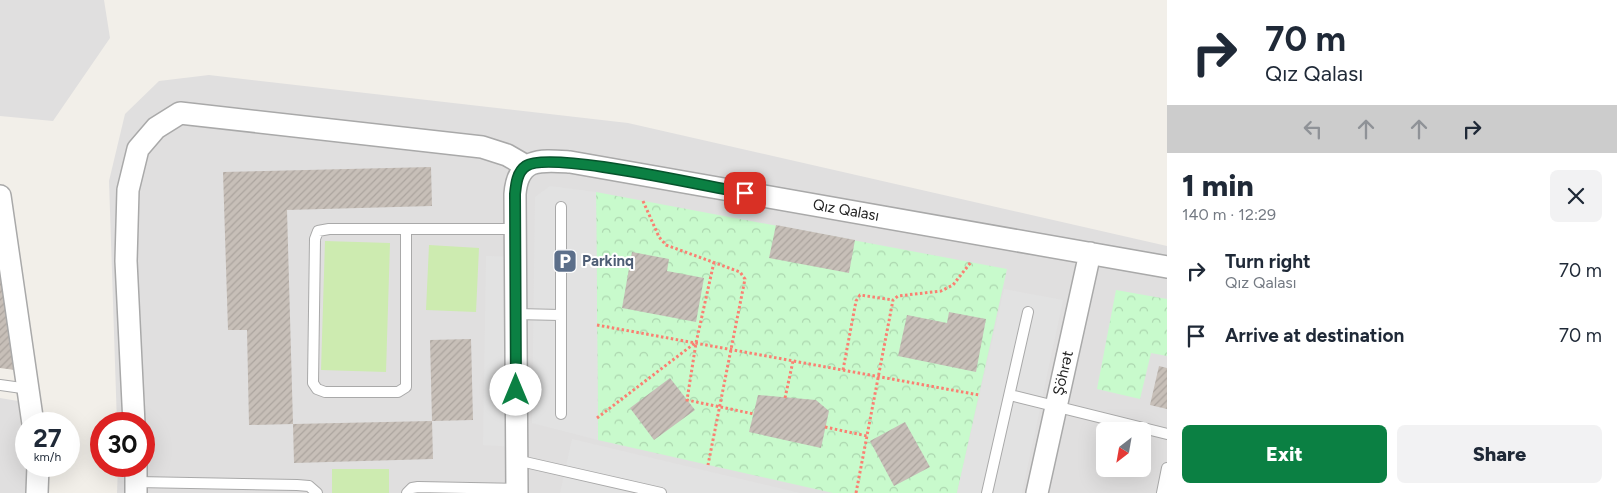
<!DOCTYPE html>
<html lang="en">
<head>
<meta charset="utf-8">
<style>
  :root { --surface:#fff; --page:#f2f2f3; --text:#1f2937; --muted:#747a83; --accent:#0b8043 }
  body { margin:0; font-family:Figtree,sans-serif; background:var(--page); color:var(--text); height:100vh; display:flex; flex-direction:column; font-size:19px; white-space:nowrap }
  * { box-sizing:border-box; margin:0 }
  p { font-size:16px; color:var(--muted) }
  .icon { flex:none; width:28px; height:28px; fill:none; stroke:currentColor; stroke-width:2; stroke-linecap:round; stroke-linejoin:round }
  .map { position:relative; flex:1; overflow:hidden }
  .side { display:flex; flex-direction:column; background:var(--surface); width:450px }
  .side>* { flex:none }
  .hud { background:#fff; color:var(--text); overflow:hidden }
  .needle { width:32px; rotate:211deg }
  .controls { position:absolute; left:1096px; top:422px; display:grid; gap:10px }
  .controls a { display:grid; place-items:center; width:55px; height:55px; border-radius:8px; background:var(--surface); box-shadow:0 5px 20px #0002; font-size:25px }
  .speed { position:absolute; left:15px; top:412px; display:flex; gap:10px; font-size:25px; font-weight:700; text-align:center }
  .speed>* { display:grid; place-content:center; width:65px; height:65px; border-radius:50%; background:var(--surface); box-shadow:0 5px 20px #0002; line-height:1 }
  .speed small { font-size:12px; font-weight:400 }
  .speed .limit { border:8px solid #d22; background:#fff; color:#111 }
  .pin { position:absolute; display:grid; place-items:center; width:42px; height:42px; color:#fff; margin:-21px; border-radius:10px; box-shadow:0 2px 8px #0006 }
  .me { position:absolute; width:55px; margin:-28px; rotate:0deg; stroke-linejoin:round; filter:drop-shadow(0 0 4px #0008) }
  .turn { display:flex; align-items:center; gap:18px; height:105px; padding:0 15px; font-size:22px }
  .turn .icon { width:65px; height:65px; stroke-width:2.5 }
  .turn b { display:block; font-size:35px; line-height:42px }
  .lanes { display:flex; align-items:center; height:48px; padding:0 15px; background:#0003; justify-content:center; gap:25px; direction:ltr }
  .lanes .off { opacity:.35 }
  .round { display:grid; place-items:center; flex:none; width:52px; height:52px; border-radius:8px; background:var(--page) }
  .head { display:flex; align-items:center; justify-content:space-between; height:85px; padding:0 15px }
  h1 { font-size:30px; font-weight:800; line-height:38px }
  .action { display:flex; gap:10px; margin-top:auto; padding:10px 15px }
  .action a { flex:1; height:58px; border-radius:8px; background:var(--accent); color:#fff; font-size:20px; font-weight:800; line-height:58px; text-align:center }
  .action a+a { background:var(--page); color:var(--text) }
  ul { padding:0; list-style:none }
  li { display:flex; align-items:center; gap:15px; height:65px; padding:0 15px }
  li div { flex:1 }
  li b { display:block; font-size:19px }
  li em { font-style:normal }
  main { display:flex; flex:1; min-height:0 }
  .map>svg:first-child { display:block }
  .residential { fill:#e0dfdf; fill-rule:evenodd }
  .grass { fill:#cdebb0 }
  .park { fill:url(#park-crowns) }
  .parking { fill:#e2e2e2 }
  .building { fill:url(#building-hatch) }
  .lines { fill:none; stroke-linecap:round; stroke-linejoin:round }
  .lane-casing { stroke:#a9a9a9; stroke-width:12 }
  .street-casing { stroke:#a9a9a9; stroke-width:24 }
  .path { stroke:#fa8072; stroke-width:3; stroke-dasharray:2.5 2.5; stroke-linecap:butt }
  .lane { stroke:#fff; stroke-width:10 }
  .street { stroke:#fff; stroke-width:21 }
  .route-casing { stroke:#07532c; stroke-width:12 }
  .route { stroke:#0b8043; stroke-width:9 }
  .labels { text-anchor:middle; stroke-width:4; stroke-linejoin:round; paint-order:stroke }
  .street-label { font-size:15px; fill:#222; stroke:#fff }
  .service-label { font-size:15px; font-weight:bold; fill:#4e5e75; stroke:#fff; text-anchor:start }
</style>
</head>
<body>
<main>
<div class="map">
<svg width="1167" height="493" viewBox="0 0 1167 493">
  <defs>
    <pattern id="park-crowns" width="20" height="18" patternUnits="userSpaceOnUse" patternTransform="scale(1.25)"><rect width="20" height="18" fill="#c8facc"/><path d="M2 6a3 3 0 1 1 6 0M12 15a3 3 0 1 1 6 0" fill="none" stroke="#acd6af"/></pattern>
    <pattern id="building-hatch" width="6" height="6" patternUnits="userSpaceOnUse" patternTransform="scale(1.25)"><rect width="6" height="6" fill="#c7bfb8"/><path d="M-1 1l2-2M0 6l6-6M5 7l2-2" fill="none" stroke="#aba49e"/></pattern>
  </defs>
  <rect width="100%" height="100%" fill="#f2efe9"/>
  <path class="residential" d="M0,0H104L110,38L53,121L0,116Z
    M209,75L628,123L1167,246V493H117L118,466H144V424H117L109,181L125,114L159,81ZM1105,431H1142V469H1105Z
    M0,398L18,401L28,487L26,493H0Z"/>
  <path class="grass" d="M325,241L390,243L386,372L321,370Z
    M429,245L479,248L476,312L426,310Z
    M332,469H389V493H332Z"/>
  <path class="park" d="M596,192L1007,269L957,493H833L598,440Z
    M1116,290L1167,299V356L1151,353L1140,399L1097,389Z"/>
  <path class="parking" d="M550,186L596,192L598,440L532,423L535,197Z
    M486,256L516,257V447L483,445Z
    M1004,289L1063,300L1022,493H957Z
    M572,439L800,493H560Z"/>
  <path class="building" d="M431,167L432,206L287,210L293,424L249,425L247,330H228L223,172Z
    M776,225L855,240L849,273L769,258Z
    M632,252L669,259L667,271L704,278L696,322L622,308Z
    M0,264L15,370L0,368Z
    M949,312L986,319L976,372L898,356L907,315L947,323Z
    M471,339L473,420L432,421L430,340Z
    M1159,366L1167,368V409L1150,405Z
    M670,378L695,410L654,440L630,408Z
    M758,395L816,400L829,411L821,448L749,432Z
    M432,421L433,459L294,463L293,424Z
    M905,422L930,467L894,486L870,441Z"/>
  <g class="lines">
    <g class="lane-casing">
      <path id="lane" d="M406,229V387L398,392H325L317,389L313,383L315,239L318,231L329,229H516
        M515,314L561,315
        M0,385L29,389
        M1010,395L1167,434
        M561,414V207
        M516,460L661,493
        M137,482L297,485L309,486L317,493
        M407,493L412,488L418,487L517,489
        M987,493L1028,312
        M1162,493L1167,468"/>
    </g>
    <g class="street-casing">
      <path id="street" d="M0,196L33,424
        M134,424L126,261L128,190L138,149L156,128L180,113L482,147L507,155L526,166
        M136,466V493
        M37,493L38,466
        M517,493L515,194C518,157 541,160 570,162L1167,267
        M1037,493L1090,253"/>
    </g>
    <path class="path" d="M643,201L659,237L666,245L740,272L745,279L708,465
      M714,262L696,343L687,400L754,414
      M597,325L979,395
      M843,370L856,301L860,295L893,300
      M785,398L793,361
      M597,418L695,343
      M825,427L867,436
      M856,493L893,300L898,296L941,291L953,285L971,262"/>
    <use href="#lane" class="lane"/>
    <use href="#street" class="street"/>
  </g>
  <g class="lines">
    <g class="route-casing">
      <path id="route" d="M516,390L515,194C516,184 517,172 526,166C549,150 709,187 745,193"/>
    </g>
    <use href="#route" class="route"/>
  </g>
  <defs>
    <g id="parking-square" transform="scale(1.25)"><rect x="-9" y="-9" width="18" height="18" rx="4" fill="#5c6f8a" stroke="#fff"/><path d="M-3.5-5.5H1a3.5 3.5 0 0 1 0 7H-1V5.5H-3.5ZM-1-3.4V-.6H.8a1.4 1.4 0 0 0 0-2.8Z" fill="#fff"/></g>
  </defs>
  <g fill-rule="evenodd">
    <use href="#parking-square" x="565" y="261"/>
  </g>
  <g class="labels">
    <g class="street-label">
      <text transform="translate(846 210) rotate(10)" y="5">Qız Qalası</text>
      <text transform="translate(1063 373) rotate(-77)" y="5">Şöhrət</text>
    </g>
    <g class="service-label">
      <text x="582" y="266">Parkinq</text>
    </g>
  </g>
</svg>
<div class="controls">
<a><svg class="needle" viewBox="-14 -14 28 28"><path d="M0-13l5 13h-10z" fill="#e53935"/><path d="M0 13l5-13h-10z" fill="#747a83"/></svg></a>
</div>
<div class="speed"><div>27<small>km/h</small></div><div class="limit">30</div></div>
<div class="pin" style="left:745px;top:193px;background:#d93025"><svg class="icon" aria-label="arrive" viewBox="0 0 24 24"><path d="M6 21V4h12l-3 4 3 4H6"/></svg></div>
<svg class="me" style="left:516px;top:390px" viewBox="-20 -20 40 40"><circle r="19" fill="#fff"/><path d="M0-13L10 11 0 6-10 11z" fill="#0b8043"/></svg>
</div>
<section class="side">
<div class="hud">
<div class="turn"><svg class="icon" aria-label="right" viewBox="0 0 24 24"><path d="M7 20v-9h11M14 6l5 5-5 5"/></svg><div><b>70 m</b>Qız Qalası</div></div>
<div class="lanes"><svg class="icon off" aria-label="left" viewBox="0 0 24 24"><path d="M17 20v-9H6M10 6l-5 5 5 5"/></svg><svg class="icon off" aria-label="ahead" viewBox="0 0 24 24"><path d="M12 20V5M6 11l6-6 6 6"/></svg><svg class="icon off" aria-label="ahead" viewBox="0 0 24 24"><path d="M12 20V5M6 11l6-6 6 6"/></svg><svg class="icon" aria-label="right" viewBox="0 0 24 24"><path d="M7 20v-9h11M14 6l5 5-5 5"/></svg></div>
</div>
<div class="head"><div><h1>1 min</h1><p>140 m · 12:29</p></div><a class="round"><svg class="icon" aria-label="close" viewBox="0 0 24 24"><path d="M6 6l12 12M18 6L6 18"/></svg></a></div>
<ul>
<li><svg class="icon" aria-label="right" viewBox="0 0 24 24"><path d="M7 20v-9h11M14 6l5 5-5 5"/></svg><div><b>Turn right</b><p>Qız Qalası</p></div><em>70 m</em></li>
<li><svg class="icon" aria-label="arrive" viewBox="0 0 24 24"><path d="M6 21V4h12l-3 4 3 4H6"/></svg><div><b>Arrive at destination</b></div><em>70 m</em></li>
</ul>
<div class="action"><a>Exit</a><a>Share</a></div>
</section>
</main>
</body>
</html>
